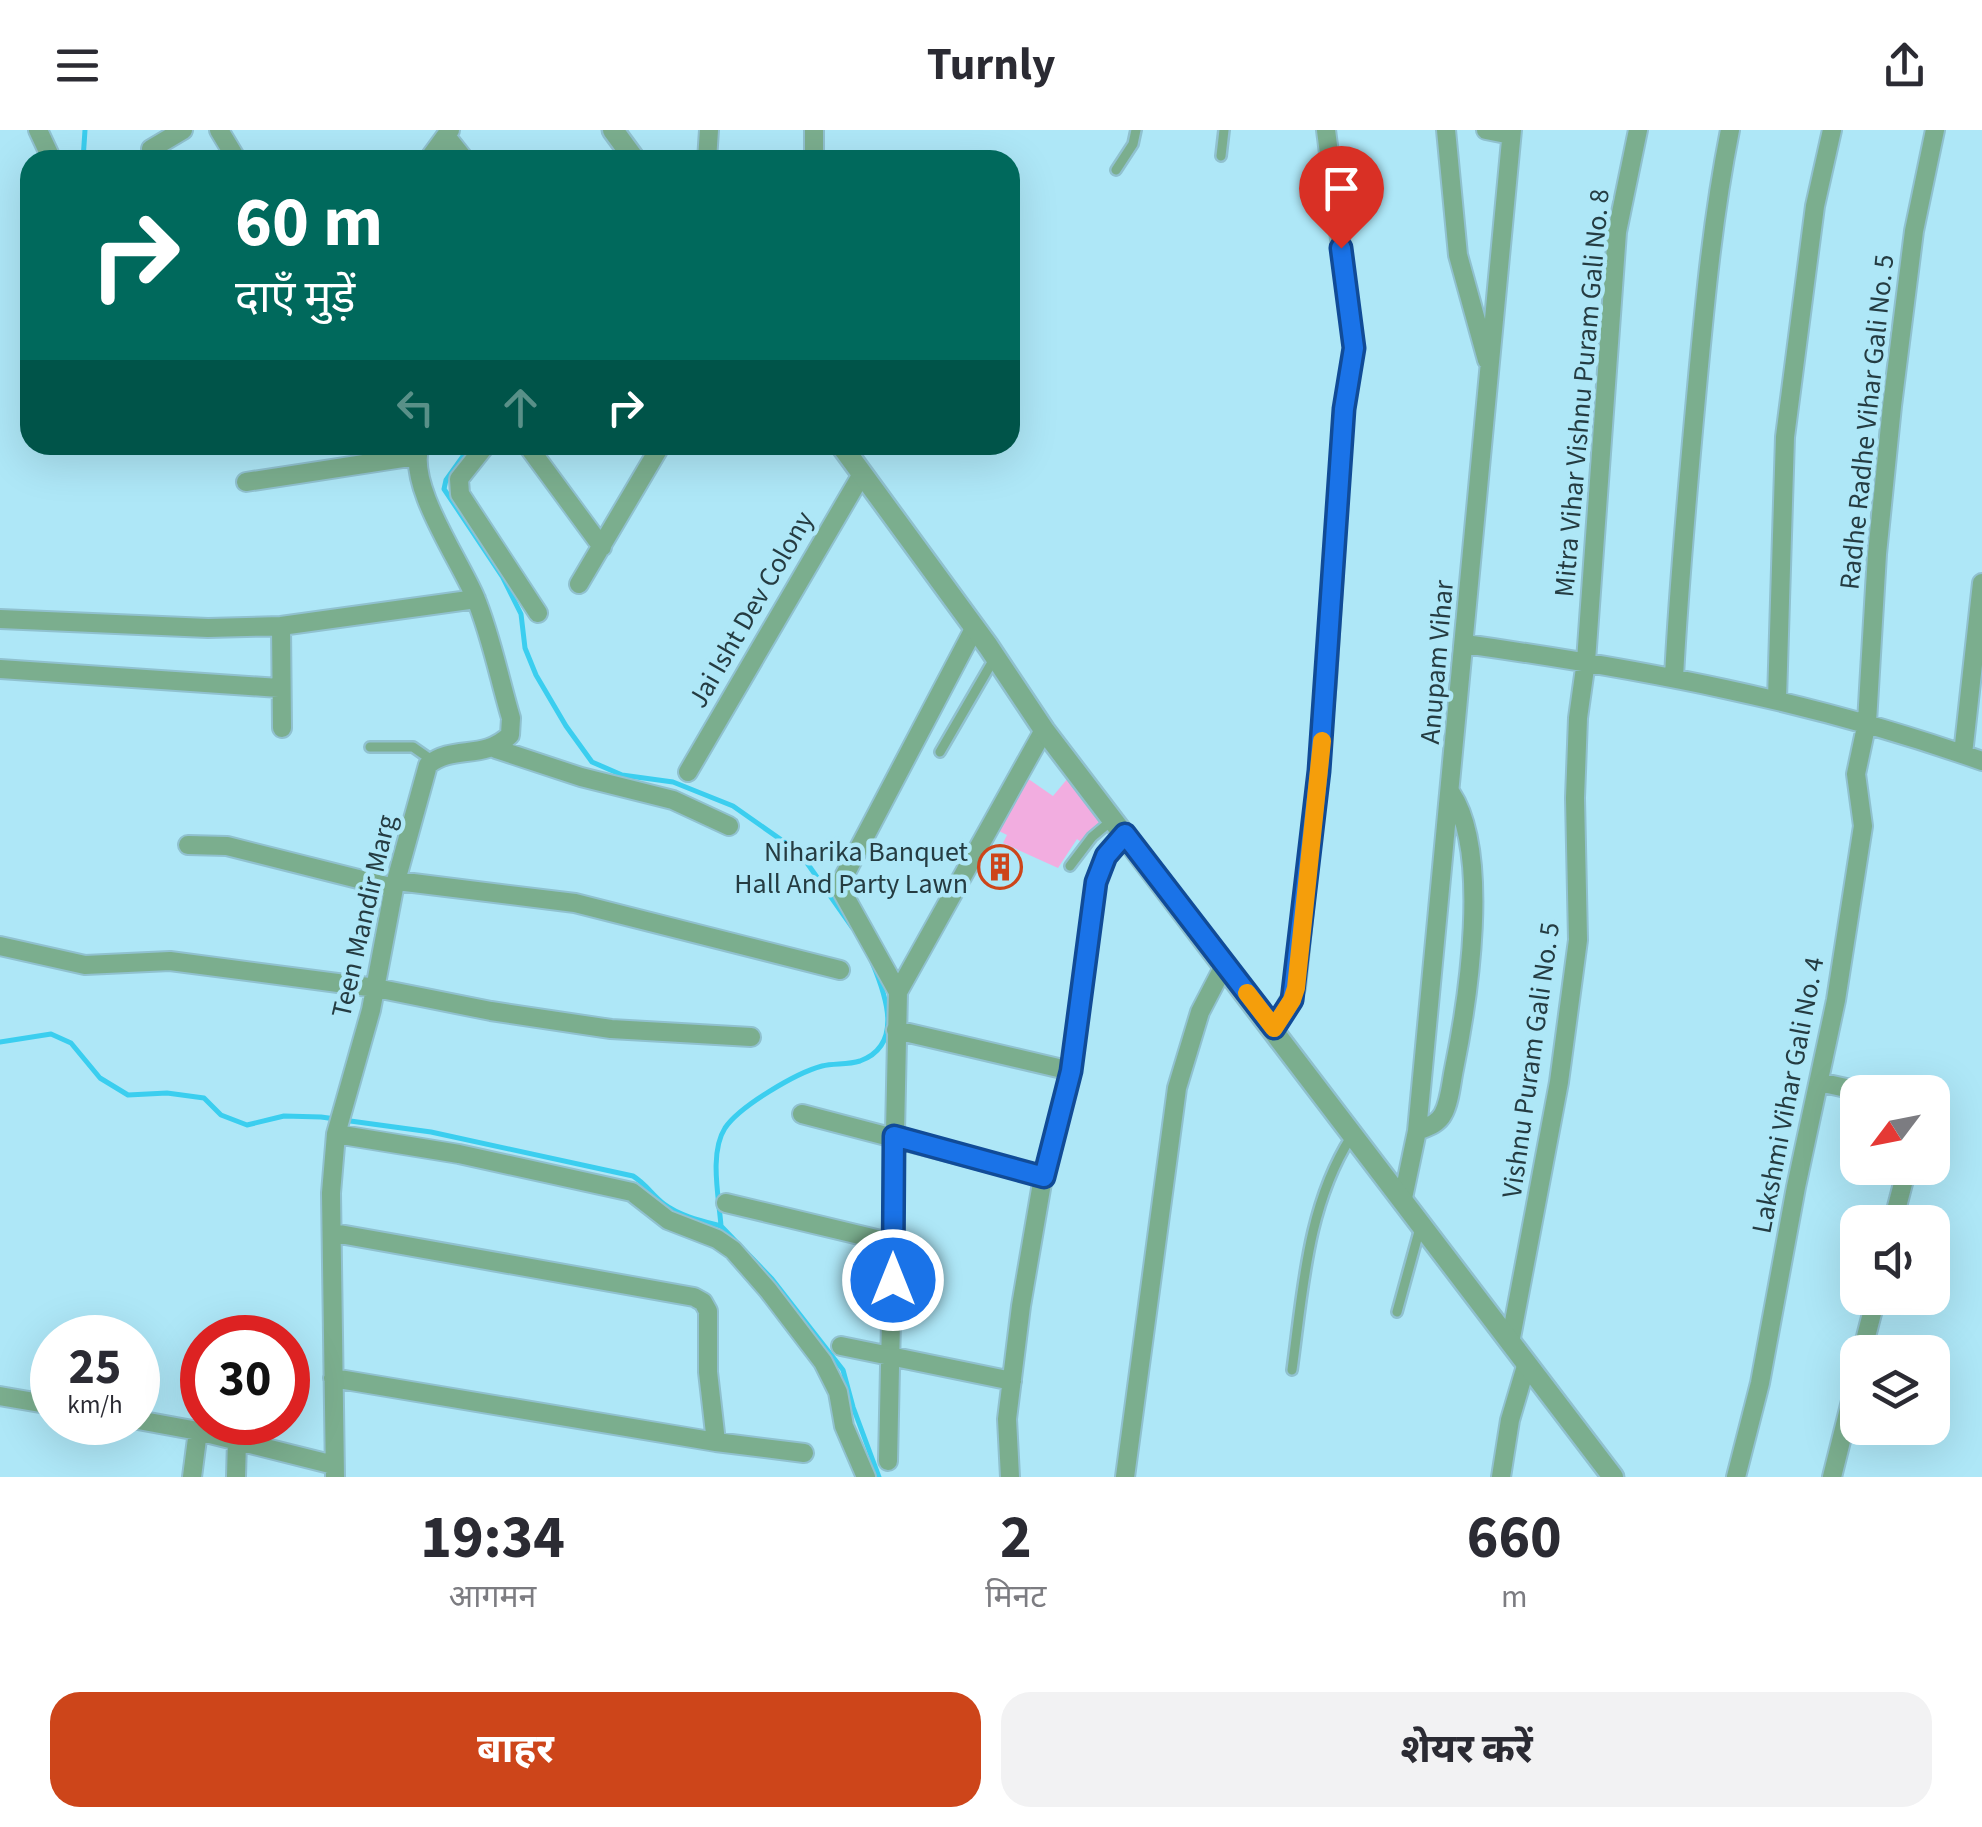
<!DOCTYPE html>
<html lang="hi">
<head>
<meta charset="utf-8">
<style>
  :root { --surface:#fff; --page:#f2f2f3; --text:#2b2b33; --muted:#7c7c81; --accent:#cd451a }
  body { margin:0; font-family:"Source Sans 3","Noto Sans Devanagari",sans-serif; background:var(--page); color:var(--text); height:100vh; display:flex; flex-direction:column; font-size:38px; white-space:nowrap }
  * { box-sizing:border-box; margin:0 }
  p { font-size:32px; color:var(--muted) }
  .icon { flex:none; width:55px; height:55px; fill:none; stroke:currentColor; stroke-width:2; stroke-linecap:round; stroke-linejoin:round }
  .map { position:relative; height:1347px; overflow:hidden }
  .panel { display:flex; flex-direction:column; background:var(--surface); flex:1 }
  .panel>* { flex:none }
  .banner { position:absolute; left:20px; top:20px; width:1000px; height:305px; border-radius:30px; box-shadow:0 10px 40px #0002; background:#00695c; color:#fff; overflow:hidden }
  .needle { width:65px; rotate:238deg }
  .fabs { position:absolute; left:1840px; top:945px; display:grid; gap:20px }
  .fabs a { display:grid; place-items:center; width:110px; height:110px; border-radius:20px; background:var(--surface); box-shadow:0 10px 40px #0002; font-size:50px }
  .speed { position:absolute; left:30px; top:1185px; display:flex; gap:20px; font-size:50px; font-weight:700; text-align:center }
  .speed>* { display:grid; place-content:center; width:130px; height:130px; border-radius:50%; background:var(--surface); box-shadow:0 10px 40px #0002; line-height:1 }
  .speed small { font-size:25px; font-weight:400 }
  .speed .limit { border:15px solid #d22; background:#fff; color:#111 }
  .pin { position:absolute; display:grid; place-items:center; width:85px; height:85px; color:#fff; margin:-102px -42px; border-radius:50% 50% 50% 0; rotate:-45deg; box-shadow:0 0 10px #0007 }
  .pin .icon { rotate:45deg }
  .me { position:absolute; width:110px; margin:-55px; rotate:0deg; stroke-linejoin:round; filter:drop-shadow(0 0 8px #0008) }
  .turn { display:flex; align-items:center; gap:35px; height:210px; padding:0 50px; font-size:45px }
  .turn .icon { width:130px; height:130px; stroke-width:2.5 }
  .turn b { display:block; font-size:70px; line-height:85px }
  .lanes { display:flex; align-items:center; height:95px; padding:0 50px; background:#0003; justify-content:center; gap:50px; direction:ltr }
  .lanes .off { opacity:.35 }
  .eta { display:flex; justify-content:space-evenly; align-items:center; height:170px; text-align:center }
  .eta b { font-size:60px; font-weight:700; line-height:70px }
  .cta { display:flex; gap:20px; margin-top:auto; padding:20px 50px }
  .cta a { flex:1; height:115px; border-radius:30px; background:var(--accent); color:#fff; font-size:40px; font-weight:700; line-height:115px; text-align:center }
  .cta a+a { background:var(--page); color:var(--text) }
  header { display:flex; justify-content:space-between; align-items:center; height:130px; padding:0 50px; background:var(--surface); font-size:45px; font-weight:700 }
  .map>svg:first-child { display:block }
  .green { fill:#f2ade0 }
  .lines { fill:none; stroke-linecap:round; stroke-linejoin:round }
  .stream { stroke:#3bceef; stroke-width:5 }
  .service-casing { stroke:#90c1cf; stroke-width:14 }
  .minor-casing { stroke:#90c1cf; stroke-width:22 }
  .tertiary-casing { stroke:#90c1cf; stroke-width:25 }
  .service { stroke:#7bae8e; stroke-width:9 }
  .minor { stroke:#7bae8e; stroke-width:18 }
  .tertiary { stroke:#7bae8e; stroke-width:20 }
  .route-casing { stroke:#114b97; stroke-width:25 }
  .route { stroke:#1a73e8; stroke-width:18 }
  .slow { stroke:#f59e0b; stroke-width:18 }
  .labels { text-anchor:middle; stroke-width:9; stroke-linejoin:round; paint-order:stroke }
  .street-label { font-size:28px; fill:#253c42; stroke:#aee7f7 }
  .poi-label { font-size:28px; fill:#253c42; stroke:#aee7f7; text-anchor:end }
</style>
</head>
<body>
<header><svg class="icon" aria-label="menu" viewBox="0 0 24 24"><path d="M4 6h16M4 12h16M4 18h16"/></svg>Turnly<svg class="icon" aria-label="share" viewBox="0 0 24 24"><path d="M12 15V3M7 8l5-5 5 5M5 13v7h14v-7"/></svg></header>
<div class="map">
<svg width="1982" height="1347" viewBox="0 0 1982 1347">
  <rect width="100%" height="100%" fill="#aee7f7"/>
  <path class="green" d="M1027,648L1053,666L1068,648L1101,692L1081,712L1077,709L1058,738L1003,713L1007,705L997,700Z"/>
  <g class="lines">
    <path class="stream" d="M83,30L85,0
      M471,315L446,350L444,359L502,446L521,484L525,518L536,545L566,596L592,632L622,645L673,652L733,676L800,723L852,797
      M872,832C886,865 904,915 860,931C847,935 834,933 822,936C796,943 740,976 725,998C709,1023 719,1068 721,1096L772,1149L843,1240L853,1277L879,1347
      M0,912L51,904L71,913L100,948L128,965L167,963L204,968L221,985L247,995L284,986L321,987L431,1002L633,1046C646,1054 653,1066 664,1074C680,1086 702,1091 721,1096"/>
    <g class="service-casing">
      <path id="service" d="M1221,26L1224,0
        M1116,40L1133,14L1136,0
        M370,617H413L433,631
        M940,622L994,529
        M1070,736L1092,707L1111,691
        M1397,1182L1420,1098
        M1292,1240C1303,1160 1307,1076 1351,1007"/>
    </g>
    <g class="minor-casing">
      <path id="minor" d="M38,0L52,30
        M219,0L237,30
        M1446,0L1458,125L1487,230
        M1486,0L1511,5
        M446,6L465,30
        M151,19L183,0
        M428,30L450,0
        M707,30L709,0
        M814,30V0
        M486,315L459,349L460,364L538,483
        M527,315L602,417
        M246,352L416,326
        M579,454L661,315
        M0,489L208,498L281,496L476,469
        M281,496L282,598
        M1465,514C1641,539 1814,571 1982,631
        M0,539L279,558
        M1674,547C1679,450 1688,354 1697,257C1705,171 1713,85 1730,0
        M1777,569L1785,307L1815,76L1832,0
        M496,619L581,647L673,670L729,696
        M1963,624L1982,453
        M688,642L862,344
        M188,715L227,716L394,758
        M397,751L575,773L840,840
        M0,816L85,835L170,831L376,858L491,881L611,899L751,907
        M898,862L839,756L975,497
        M1274,898L1296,858L1327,552L1344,279L1354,218L1326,0
        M896,900L1071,941
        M1819,952L1864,962
        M802,984L1043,1047
        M1417,1001C1427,997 1438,994 1443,984C1450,972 1451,953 1454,939C1468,870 1491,723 1451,663
        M336,1004L459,1024L632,1062L668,1090L717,1109L733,1120L768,1160L823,1232L838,1262L844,1296L866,1347
        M1403,1068L1417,1001L1512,0
        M726,1073L893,1113
        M1893,1092L1907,1038
        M334,1103L694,1167L703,1172L708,1181V1242L716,1312
        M1510,1213L1559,952L1578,810L1575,668L1578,588L1586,531L1617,102L1638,0
        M841,1216L1012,1251
        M1862,1222L1876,1168
        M333,1248L716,1312L804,1323
        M0,1266L52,1275
        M138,1290L198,1301L334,1335
        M888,1331L898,862L1044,600
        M192,1347L198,1301
        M236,1347L237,1310
        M335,1347L331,1063L336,1004L371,880L394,758L428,635C454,614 483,631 510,605L511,588C499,548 491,505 475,467C459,429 406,354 420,315
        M1010,1347L1007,1289L1021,1176L1043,1047L1071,941L1096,752L1107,727L1125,704
        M1125,1347L1177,958L1200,882L1225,834
        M1501,1347L1510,1290L1526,1236
        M1736,1347L1760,1253L1796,1057L1836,870L1863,696L1856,644L1867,592L1877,424L1892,276L1914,101L1935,0
        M1832,1347L1858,1243"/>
    </g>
    <g class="tertiary-casing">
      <path id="tertiary" d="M613,0L635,30
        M841,315L988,516L1044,600L1613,1347"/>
    </g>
    <use href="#service" class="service"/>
    <use href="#minor" class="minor"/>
    <use href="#tertiary" class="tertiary"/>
  </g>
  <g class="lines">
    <g class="route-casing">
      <path id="route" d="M893,1150L894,1006L1044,1047L1071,941L1096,752L1106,726L1125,704L1274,898L1292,870L1319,641L1344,279L1354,218L1341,118"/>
    </g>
    <use href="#route" class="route"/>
    <path class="slow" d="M1247,863L1274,898L1292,870L1296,858L1322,611"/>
  </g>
  <defs>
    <g id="building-ring" transform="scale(2.25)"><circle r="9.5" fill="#aee7f7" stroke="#cd451a" stroke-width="1.5"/><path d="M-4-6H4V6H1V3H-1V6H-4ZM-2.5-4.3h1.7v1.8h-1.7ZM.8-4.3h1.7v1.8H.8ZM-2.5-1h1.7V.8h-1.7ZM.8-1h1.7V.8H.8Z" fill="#cd451a"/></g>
  </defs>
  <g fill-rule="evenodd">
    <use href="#building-ring" x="1000" y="737"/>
  </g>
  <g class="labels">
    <g class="street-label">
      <text transform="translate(1581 263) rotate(-85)" y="10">Mitra Vihar Vishnu Puram Gali No. 8</text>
      <text transform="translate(1866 292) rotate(-84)" y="10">Radhe Radhe Vihar Gali No. 5</text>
      <text transform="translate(750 479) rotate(-60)" y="10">Jai Isht Dev Colony</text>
      <text transform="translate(1436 532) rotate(-85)" y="10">Anupam Vihar</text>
      <text transform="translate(363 786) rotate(-77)" y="10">Teen Mandir Marg</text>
      <text transform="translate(1530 930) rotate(-82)" y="10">Vishnu Puram Gali No. 5</text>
      <text transform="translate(1787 965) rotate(-79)" y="10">Lakshmi Vihar Gali No. 4</text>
    </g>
    <g class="poi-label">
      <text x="968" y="731">Niharika Banquet<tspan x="968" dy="32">Hall And Party Lawn</tspan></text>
    </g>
  </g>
</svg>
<div class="fabs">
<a><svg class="needle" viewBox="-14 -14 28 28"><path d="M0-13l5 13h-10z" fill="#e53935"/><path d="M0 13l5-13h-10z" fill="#7c7c81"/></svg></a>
<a><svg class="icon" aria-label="sound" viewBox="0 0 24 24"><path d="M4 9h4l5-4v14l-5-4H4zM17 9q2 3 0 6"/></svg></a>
<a><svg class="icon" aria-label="layers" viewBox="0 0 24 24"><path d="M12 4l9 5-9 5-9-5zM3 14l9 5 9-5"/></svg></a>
</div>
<div class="speed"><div>25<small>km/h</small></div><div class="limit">30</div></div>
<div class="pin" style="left:1341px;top:118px;background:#d93025"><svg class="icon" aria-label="arrive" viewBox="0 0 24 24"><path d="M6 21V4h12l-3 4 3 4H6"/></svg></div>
<svg class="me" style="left:893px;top:1150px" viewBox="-20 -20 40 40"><circle r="17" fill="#1a73e8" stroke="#fff" stroke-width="3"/><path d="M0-11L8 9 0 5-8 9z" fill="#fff"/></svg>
<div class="banner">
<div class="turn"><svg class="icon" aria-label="right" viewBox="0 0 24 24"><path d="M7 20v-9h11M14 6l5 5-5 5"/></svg><div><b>60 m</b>दाएँ मुड़ें</div></div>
<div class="lanes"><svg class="icon off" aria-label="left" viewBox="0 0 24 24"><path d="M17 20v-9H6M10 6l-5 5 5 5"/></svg><svg class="icon off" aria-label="ahead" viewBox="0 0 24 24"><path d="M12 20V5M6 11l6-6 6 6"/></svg><svg class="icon" aria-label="right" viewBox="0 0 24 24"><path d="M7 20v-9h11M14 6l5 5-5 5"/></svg></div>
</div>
</div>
<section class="panel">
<div class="eta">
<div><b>19:34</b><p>आगमन</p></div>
<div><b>2</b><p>मिनट</p></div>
<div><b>660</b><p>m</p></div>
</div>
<div class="cta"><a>बाहर</a><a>शेयर करें</a></div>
</section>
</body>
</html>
